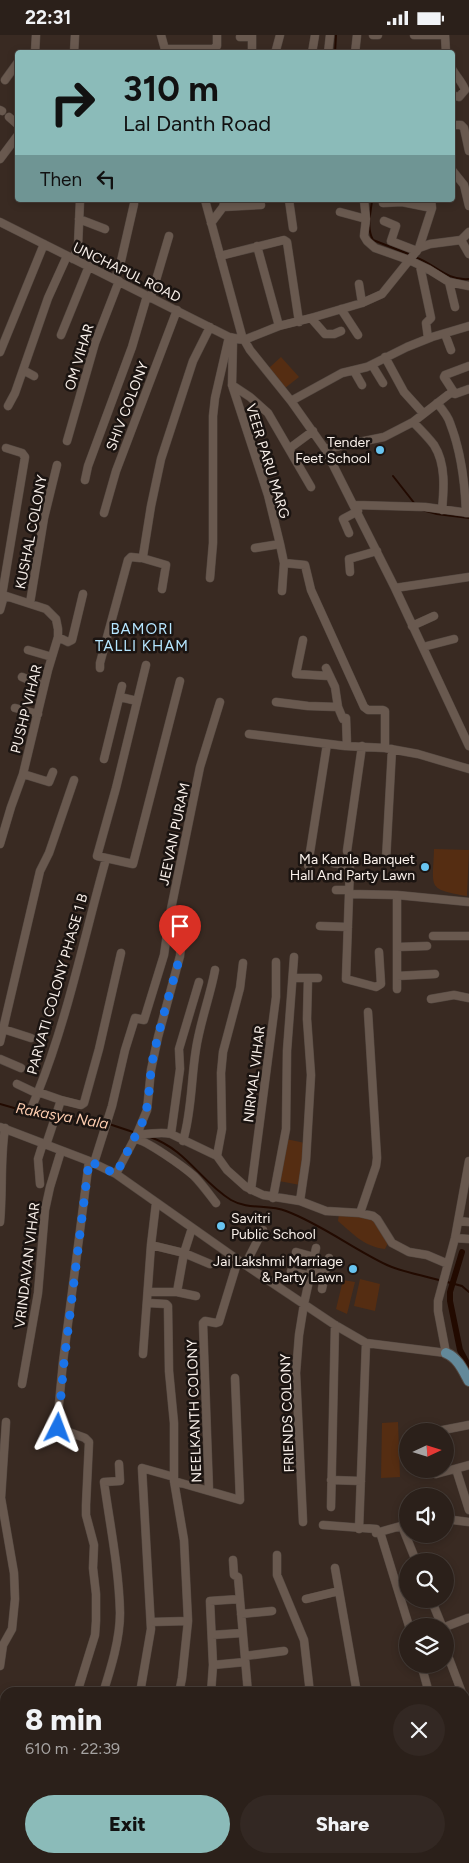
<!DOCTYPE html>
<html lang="en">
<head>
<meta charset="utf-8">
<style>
  :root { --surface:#2b201a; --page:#332823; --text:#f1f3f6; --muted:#a6a3a2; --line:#473e39; --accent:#8bbbb9 }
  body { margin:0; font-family:Figtree,sans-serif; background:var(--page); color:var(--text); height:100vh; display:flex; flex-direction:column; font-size:19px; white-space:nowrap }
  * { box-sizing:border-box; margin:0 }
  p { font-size:16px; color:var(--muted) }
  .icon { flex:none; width:28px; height:28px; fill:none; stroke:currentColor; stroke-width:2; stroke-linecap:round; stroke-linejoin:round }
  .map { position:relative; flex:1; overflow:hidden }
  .drawer { position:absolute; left:0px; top:1652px; width:470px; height:176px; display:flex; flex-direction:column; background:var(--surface); border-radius:15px 15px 0 0; box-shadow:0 2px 8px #0003,0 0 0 1px var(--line) }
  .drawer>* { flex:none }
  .top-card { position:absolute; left:15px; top:15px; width:440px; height:152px; border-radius:5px; box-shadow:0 2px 8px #0003,0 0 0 1px var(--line); background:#8bbbb9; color:#111; overflow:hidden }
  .needle { width:32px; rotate:86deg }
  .tools { position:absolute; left:399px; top:1388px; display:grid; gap:10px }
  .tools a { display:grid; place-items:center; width:55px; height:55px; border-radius:50%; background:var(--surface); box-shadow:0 2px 8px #0003,0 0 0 1px var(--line); font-size:25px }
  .pin { position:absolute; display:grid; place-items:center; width:42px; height:42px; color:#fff; margin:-51px -21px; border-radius:50% 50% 50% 0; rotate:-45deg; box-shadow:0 0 5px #0007 }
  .pin .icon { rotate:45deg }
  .me { position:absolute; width:55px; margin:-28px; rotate:3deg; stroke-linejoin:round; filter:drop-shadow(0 0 4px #0008) }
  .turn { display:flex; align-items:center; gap:18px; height:105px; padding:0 25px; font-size:22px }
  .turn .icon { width:65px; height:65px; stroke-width:2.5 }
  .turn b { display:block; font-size:35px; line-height:42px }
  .then { display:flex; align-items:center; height:48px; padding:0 25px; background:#0003; gap:10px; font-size:19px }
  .round { display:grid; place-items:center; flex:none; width:52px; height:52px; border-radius:26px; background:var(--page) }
  .head { display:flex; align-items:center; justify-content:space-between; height:85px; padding:0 25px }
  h1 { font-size:30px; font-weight:800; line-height:38px }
  .action { display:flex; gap:10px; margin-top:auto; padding:10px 25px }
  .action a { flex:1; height:58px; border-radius:30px; background:var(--accent); color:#111; font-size:20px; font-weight:800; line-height:58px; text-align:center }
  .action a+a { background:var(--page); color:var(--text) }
  .status { display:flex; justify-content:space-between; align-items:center; height:35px; padding:0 25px; background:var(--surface); direction:ltr }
  .status svg { height:14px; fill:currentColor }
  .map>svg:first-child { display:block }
  .green { fill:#552d12 }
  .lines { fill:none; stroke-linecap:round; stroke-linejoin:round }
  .stream { stroke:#220a00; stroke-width:2 }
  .canal { stroke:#220a00; stroke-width:6 }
  .minor-casing { stroke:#544841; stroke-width:9 }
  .major-casing { stroke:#544841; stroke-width:12 }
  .minor { stroke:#69594f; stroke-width:8 }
  .major { stroke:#63899a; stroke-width:10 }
  .route { stroke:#1a73e8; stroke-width:9; stroke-dasharray:0 16.2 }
  .poi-dot { fill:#68c4f0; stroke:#1b1411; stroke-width:2 }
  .labels { text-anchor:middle; stroke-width:5; stroke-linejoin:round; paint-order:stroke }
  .street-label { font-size:14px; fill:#f9f0ea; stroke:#1b1411 }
  .poi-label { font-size:14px; fill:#f9f0ea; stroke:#1b1411; text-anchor:end }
  .neighbourhood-label { font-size:15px; letter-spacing:1px; fill:#b6e6ff; stroke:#1b1411 }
  .water-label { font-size:15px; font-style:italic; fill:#facaad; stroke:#1b1411 }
</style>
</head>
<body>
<div class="status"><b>22:31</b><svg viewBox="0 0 49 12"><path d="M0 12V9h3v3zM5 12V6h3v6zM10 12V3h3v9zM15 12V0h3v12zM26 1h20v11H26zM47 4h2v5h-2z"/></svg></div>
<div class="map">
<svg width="469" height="1828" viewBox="0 0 469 1828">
  <rect width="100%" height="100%" fill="#392a22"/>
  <path class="green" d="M281,322L299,342L285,353L269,333Z
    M434,814L469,815L467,861C426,854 433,853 434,814Z
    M286,1104L305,1108L300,1150L279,1146Z
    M339,1179H355L377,1185L388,1208L385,1214C365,1212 353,1199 338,1186Z
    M360,1244L380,1249L375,1276L354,1271Z
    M343,1245L355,1247L347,1279L336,1274Z
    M398,1387L400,1442L381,1443L382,1388Z"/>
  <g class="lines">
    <path class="stream" d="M335,18L336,0
      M372,165C371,178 366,192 373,205L411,220
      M415,222C435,229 446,246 469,244
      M393,441L415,469
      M422,475L437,479L469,483
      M0,1069L42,1081H53
      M57,1081L105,1088
      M109,1089L136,1098
      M150,1102C187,1115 200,1146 231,1165C248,1175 268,1169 286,1176C321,1189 353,1214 387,1230C405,1238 423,1240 442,1246
      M447,1247L462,1251L469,1257"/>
    <path class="canal" d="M462,1217L450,1257V1266L460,1315L469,1332"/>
    <g class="minor-casing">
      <path id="minor" d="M161,0L166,18
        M373,0H378
        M414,0H445L446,18
        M240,2H251
        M165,14H213L217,11V0
        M276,15L280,0
        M35,18L36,0
        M74,18L75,0
        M252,18V0
        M312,18L315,0
        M328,18L330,0
        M355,18L357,0
        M452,34C456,41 463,48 465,55L459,62L452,60
        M5,45L18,27
        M0,75L2,76
        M9,82L18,90
        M452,90H461L464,93L469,116
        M0,124L18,100
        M452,135L464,150L469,171
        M205,165L242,301L250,315L291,366L325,414L395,553L469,711
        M289,165L293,193
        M364,165L366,184L364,201L367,206L375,213L409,225L428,234L449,247L469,251
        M383,168L402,167L432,173
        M223,172L261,170
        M340,177L366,184
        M79,184L105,194
        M384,186L396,191L391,206L417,216
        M0,187L229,302L244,305L279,291L311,283L362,268L382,259L419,213L430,209L461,205L469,197
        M211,188L223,172L225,165
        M461,205L469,219
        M257,211L279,291
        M419,213L432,173L431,165
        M220,221L284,205L287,207L299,287
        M73,224L78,211L80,165
        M420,231L431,283L426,288L428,303
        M115,244L121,226L134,169
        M449,247L455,272
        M359,249L362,268
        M151,262L169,201
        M341,274L358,300
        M311,283L325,299H334L341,296
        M445,299L451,315
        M61,300L89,231
        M233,304L232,350L268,460L280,509L284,528L282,556
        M0,317L44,209
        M385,322L404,357L423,378
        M372,330L383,348
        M469,331L445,340L444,342L455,359L469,354
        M23,335L34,341
        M354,336L362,350
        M232,350L250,362L268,378L311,452
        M291,366L342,338L367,332L407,312L432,302L469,291
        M437,368C442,374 448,381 450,388C461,416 465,448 466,478
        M8,371L15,358L48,263L67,221
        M413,387C420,394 428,402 434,410C446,429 444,454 442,475
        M67,406L95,308L119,246
        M290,413L313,396
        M325,414L384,402L413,387L453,356
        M85,445L88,431L132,312L147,261
        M355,470L425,472L469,478
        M104,478L116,436L177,275
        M349,498L343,484L358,476
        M255,513L280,509
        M142,523L166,530L162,554
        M284,528L305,530L311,555L364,672L368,675H383L385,676V713
        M350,537L349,524L377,516
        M210,543L213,508V381L215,363L229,302
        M395,553L469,542
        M0,559L46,574L56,584L58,594V602L48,635L23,739L11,772L0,809
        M2,560L25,422L22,418L6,413
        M30,568L44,483L57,430
        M0,575L4,561
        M412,591L434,581
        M58,602L68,607L72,605L83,559
        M303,605L296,639L329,641
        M423,612L454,604
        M28,615L52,622
        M146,630L116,753L97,821L133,829L180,646
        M100,633V628L128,525L131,522L140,523L143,521L151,471L161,424L193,326L210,292
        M326,633L335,652L338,672L343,684L346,683L347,711
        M22,642L44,651
        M120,662L137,666
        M276,667L308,671L338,672
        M15,673L38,679
        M249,699L345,711L385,713L418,719L469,734
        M104,724L122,651
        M23,739L49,747L53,737
        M347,816L362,711
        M106,824C84,902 68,982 38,1057L61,1065L81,1070L84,1068L99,1014L121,918
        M386,825L392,714
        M333,828L350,831L346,944L376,952L381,949L379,917
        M308,830L327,709
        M336,855H349
        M349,859L397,860L469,867
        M397,860V954
        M320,891L348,892
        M433,901H469
        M397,912L427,911
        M397,941L435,939
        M293,943H318
        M431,964L454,960L469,963
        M3,994L31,1003
        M0,1007L40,836L49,818L74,745
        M0,1024L21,1033
        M17,1049L38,1059
        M31,1074L38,1057
        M0,1092L89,1126L116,1139L238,1225L335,1290L366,1308L446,1318L438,1276V1266L455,1203L469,1126
        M137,1099C149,1100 160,1096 171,1099L217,1121L227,1135L246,1152L263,1160L300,1166L326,1176L360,1178L373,1181L377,1184L392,1208L409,1217L427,1220L448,1229
        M171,1099L180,1034L179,1014L199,947
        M134,1104C144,1103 185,1133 194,1141C202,1149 209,1159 216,1168
        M183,1106C192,1076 191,1044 196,1014C200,987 210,962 215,935
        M46,1110L61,1065
        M217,1121L222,1094L221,1038L223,1017L240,953L243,928
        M94,1128L112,1071L125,1015L135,983L144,985L164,920L170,879L200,732L220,667
        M116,1139L137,1099L147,1075L151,1035L158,1002L180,921L183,891
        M40,1149L38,1124L43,1108
        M251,1155L276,962V927
        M273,1163L286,1094L287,1016L294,922
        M300,1166L306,1125L311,1040L307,984L308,943
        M360,1178L376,1131L377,1123L368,977
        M459,1186L469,1187
        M0,1187C3,1156 0,1125 5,1093
        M455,1203L469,1204
        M151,1210L184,1218L210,1229
        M296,1217L314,1222
        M245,1230L263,1195
        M291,1236L310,1241
        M311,1236L325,1239L322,1254
        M325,1239L329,1223
        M149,1257H177L184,1218L192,1193
        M177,1257L196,1261
        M148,1268L166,1269L168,1271L169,1336L174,1388V1446L184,1505L188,1586L182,1643L179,1658
        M143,1319L151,1210L156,1168
        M22,1349L38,1258L45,1175L50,1152L61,1116
        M438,1396L469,1390
        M456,1434L469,1475
        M436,1439L469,1430
        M331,1445L361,1446
        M174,1446L240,1465L235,1343
        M209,1456L203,1288L205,1286L216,1288L219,1287L238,1225
        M331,1472L335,1290
        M445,1484L469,1487
        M303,1487L296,1338L299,1300L304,1269L316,1213
        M323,1490L376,1494V1498L408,1489
        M402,1491L416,1526
        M359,1494L366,1308
        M380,1497L409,1591
        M277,1520V1540L304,1605L310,1658
        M233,1525L234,1540L238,1542L248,1658
        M335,1533L357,1658
        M306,1564L339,1556
        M431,1564L442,1591
        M241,1579L272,1576
        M151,1587L188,1586
        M445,1592L468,1583
        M445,1598L447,1603L445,1604
        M212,1600L242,1598
        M445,1613L462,1658
        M245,1621L284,1616
        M421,1629L429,1658
        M213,1630L245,1627
        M0,1631L3,1610L12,1594L15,1564L14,1538L1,1463L6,1387
        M77,1658L95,1600L96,1586V1559L93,1533L94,1510L86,1480V1470L89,1407L85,1403L58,1393L57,1390L63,1327L89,1126
        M103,1658C111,1633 120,1604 120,1578C119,1534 110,1490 104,1447L120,1446L119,1429
        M140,1658L151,1594L142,1433L174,1442
        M211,1658L213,1630L210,1566L240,1564
        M465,1665L469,1676
        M0,1808L5,1804
        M30,1824L31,1828
        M74,1824L75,1828
        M202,1824L203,1828
        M281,1825V1824
        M120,1828L130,1824
        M234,1828V1824
        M378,1828L379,1824
        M419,1828V1824"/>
    </g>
    <g class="major-casing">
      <path id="major" d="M446,1318C458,1323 463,1335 469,1346
        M0,1718L5,1720
        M465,1797H469"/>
    </g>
    <use href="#minor" class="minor"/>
    <use href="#major" class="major"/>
  </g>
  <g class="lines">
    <path class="route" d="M58,1393L64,1327L89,1126L116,1139L144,1084C150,1065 149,1043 153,1023C160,989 171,955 180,921"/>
  </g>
  <g class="poi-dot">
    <circle cx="380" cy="415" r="5"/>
    <circle cx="425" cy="832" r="5"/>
    <circle cx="221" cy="1191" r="5"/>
    <circle cx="353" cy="1234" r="5"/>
  </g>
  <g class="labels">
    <g class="street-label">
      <text transform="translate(127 237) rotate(26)" y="5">UNCHAPUL ROAD</text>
      <text transform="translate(79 322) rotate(-73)" y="5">OM VIHAR</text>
      <text transform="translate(127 371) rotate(-69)" y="5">SHIV COLONY</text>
      <text transform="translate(268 426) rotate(73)" y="5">VEER PARU MARG</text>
      <text transform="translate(31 497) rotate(-79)" y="5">KUSHAL COLONY</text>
      <text transform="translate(26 674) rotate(-76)" y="5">PUSHP VIHAR</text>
      <text transform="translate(174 799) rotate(-78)" y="5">JEEVAN PURAM</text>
      <text transform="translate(57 949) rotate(-74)" y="5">PARVATI COLONY PHASE 1 B</text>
      <text transform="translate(254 1039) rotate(-83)" y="5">NIRMAL VIHAR</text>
      <text transform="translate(27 1230) rotate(-83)" y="5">VRINDAVAN VIHAR</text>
      <text transform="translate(194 1376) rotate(-92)" y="5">NEELKANTH COLONY</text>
      <text transform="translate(287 1378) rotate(-92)" y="5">FRIENDS COLONY</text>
    </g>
    <g class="poi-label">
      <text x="370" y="412">Tender<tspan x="370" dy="16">Feet School</tspan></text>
      <text x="415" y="829">Ma Kamla Banquet<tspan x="415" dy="16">Hall And Party Lawn</tspan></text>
      <text x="231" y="1188" text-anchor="start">Savitri<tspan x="231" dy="16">Public School</tspan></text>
      <text x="343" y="1231">Jai Lakshmi Marriage<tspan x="343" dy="16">&amp; Party Lawn</tspan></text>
    </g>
    <g class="neighbourhood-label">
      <text x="142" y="599">BAMORI<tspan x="142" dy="17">TALLI KHAM</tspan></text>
    </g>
    <g class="water-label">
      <text transform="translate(62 1081) rotate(10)" y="5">Rakasya Nala</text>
    </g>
  </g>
</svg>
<div class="tools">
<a><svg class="needle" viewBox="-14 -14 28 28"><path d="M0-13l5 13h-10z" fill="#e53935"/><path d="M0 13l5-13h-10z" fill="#a6a3a2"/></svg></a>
<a><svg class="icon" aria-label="sound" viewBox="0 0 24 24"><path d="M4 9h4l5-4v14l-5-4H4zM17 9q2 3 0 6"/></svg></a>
<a><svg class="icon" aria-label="search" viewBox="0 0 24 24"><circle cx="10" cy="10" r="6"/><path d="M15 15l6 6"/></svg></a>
<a><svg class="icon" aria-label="layers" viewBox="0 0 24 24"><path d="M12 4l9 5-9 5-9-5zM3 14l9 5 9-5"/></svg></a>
</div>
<div class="pin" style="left:180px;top:921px;background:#d93025"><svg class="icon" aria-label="arrive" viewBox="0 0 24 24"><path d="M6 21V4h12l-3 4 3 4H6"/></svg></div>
<svg class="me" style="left:58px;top:1393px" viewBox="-20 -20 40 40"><path d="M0-17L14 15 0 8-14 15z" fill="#1a73e8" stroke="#fff" stroke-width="4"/></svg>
<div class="top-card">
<div class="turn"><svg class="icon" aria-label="right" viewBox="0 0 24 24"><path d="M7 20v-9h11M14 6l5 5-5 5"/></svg><div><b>310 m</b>Lal Danth Road</div></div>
<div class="then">Then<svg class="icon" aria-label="left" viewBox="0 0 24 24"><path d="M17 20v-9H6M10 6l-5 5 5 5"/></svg></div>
</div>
<section class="drawer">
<div class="head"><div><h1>8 min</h1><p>610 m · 22:39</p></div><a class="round"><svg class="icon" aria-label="close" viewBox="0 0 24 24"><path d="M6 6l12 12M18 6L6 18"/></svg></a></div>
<div class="action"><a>Exit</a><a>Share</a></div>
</section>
</div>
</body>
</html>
